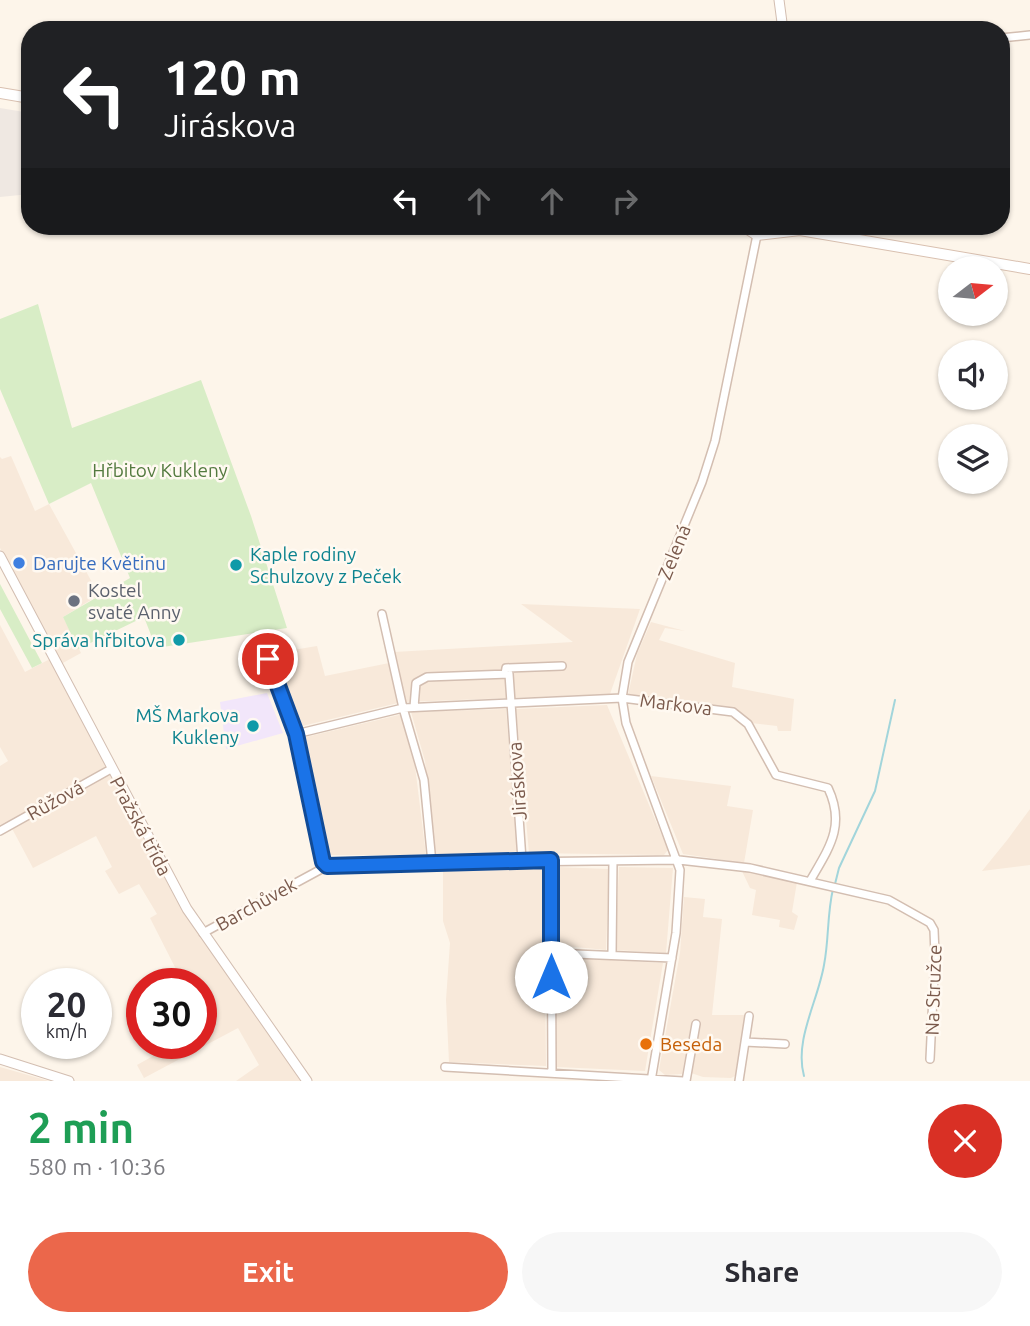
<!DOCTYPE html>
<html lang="en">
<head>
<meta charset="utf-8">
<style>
  :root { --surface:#fff; --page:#f7f7f7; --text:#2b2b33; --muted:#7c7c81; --accent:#eb674b }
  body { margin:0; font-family:Ubuntu,sans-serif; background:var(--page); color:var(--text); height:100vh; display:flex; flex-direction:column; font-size:26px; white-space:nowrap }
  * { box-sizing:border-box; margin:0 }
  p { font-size:23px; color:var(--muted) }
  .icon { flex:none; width:38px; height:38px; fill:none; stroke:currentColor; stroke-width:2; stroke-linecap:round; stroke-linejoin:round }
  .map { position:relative; height:1081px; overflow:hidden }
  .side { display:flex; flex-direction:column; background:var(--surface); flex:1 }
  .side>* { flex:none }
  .banner { position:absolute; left:21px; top:21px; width:989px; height:214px; border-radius:28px; box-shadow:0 2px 5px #0004; background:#202124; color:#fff; overflow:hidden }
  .needle { width:46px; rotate:74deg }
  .controls { position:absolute; left:938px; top:256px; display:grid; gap:14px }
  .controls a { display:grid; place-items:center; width:70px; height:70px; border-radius:50%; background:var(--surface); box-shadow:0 2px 5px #0004; font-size:35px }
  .speed { position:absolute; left:21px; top:968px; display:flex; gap:14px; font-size:35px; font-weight:700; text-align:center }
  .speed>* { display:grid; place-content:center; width:91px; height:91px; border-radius:50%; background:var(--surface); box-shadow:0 2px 5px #0004; line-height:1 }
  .speed small { font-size:18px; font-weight:400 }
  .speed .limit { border:10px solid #d22; background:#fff; color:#111 }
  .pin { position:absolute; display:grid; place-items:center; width:60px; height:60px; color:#fff; margin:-30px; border:4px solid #fff; border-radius:50%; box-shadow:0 2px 7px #0007 }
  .me { position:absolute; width:77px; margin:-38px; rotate:0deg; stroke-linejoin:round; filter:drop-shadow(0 0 5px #0008) }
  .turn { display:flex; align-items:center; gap:24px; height:147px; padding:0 28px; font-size:32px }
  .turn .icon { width:91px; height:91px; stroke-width:2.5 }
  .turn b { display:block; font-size:49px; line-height:60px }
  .lanes { display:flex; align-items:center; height:66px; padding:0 28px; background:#0003; justify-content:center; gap:35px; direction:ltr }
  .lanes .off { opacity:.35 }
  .round { display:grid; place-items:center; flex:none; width:74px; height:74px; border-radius:37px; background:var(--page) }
  .headline { display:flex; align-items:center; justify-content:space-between; height:119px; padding:0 28px }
  h1 { font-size:42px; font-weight:700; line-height:52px; color:#1e9e55 }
  .cta { display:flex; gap:14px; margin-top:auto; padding:14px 28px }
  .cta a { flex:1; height:80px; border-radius:42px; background:var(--accent); color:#fff; font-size:28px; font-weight:700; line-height:80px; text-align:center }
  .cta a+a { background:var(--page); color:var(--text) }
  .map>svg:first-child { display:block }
  .residential { fill:#f8e9da }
  .industrial { fill:#efe8e2 }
  .education { fill:#f2e6fa }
  .green { fill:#d8edc6 }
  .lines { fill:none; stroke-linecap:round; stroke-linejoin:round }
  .stream { stroke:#a2d5db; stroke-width:2 }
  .minor-casing { stroke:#d3beb1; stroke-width:10 }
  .tertiary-casing { stroke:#d3beb1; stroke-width:11 }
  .secondary-casing { stroke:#d9c0b0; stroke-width:12 }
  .minor { stroke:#fff; stroke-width:7 }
  .tertiary { stroke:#fff; stroke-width:9 }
  .secondary { stroke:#fff; stroke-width:10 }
  .route-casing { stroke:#114b97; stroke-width:18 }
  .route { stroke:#1a73e8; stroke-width:12 }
  .shop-dot { fill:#3f7fe0; stroke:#fff9f1; stroke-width:2.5 }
  .culture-dot { fill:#0f9aa8; stroke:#fff9f1; stroke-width:2.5 }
  .worship-dot { fill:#6b7280; stroke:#fff9f1; stroke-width:2.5 }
  .food-dot { fill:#e8710a; stroke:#fff9f1; stroke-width:2.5 }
  .labels { text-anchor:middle; stroke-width:5; stroke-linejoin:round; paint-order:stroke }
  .park-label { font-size:19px; fill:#537a3f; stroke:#fff9f1 }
  .street-label { font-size:19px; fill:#7a594b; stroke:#fff9f1 }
  .culture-label { font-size:19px; fill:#0d838f; stroke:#fff9f1; text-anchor:end }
  .shop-label { font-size:19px; fill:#366cbe; stroke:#fff9f1; text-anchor:start }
  .worship-label { font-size:19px; fill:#5b616d; stroke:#fff9f1; text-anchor:start }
  .food-label { font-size:19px; fill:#c56008; stroke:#fff9f1; text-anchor:start }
</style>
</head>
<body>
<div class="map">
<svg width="1030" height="1081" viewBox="0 0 1030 1081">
  <rect width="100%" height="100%" fill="#fdf5ea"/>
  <path class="residential" d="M11,456L35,511L49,504L99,595L63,617L81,653L61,664L0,548V457L2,459Z
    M521,604L640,609L610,694L404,702L394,652L573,642Z
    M651,622L685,631L665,628L659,640L735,663L732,687L794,699L791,731H778L777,726L751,723L722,708L628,695L637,654Z
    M0,625L25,672L50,659L176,900L302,1081H236L259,1065L238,1028L144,1078L137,1065L176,1043H201V1028L207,1024L201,1014L215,1005L201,978L183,983L150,918L157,914L139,884L119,894L105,871L112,867L96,836L33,868L8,821L0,825V766L8,761L0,747Z
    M317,646L325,676L389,663L398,703L298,727L269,654Z
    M607,705L668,850L664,855L529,853L516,709Z
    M506,709L518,851L498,855L436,856L425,761L411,712Z
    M403,714L414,758L426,855H329L324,851L302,738Z
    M651,776L731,786L727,806L753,810L744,863L683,854Z
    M1030,809V865L982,871L1008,839Z
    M443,867H544L546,1066L449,1062L446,1000L450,943L443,921Z
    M556,867L609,869L606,950L555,945L553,870Z
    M619,867L673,868L666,953L615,950Z
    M741,869L797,882L792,912L798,916L794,930L779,927L780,920L752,915L756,890L750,888Z
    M684,897L705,899L703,917L722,919L712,1015H745L735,1076L731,1078L703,1077L691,1073L695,1049L708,1050L709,1044L697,1040L700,1022L692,1020L682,1074L665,1075L659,1070L680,953Z
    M557,957L663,963L645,1071L556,1067Z
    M0,1067L49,1081H0Z"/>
  <path class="industrial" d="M0,108L30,113V194L0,197Z"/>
  <path class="education" d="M267,693L283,733L226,749L220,702Z"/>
  <path class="green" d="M38,304L72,428L201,380L251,516L287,628L156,648L144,617L78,649L63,617L130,578L91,483L49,504L0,389V319Z
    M0,584L42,663L32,668L0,609Z"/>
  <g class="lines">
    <path class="stream" d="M835,884L839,868L875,791L895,700
      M804,1076C794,1040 818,1001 824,965C829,940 827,914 833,889"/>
    <g class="minor-casing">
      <path id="minor" d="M1001,38L1030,35
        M382,614L403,708L424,780L432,863L679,860L750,868L889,900L930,923L934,930L935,954L930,1059
        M268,659L296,734
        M505,674L506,668L562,666
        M414,707L416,683L427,677L509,674L522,860
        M0,831L111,769
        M551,860L552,1073
        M327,866L320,857L296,734L403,708L622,698L733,712L748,724L776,775L828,788C846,826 829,848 810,881
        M203,933L327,866L432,863
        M551,953L672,958
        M612,955L613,861
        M745,1042L785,1044
        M692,1045L709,1046
        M445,1067L683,1081
        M651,1081L676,933L680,870L626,723L622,698L628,662L702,482L715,441L757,235
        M686,1081L696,1024
        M739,1081L749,1016"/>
    </g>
    <g class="tertiary-casing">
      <path id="tertiary" d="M779,0L783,30
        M0,556L187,909L307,1081
        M0,1059L69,1081"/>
    </g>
    <g class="secondary-casing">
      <path id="secondary" d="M0,93L30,98
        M743,226L757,235L800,230L1030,269"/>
    </g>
    <use href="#minor" class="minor"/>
    <use href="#tertiary" class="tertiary"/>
    <use href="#secondary" class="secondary"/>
  </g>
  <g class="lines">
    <g class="route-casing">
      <path id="route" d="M268,659L296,734L323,862L327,866L551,860V977"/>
    </g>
    <use href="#route" class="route"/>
  </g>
  <circle class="shop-dot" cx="19" cy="563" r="7"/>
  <g class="culture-dot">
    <circle cx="236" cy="565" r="7"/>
    <circle cx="179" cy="640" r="7"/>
    <circle cx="253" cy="726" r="7"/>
  </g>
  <circle class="worship-dot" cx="74" cy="601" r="7"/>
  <circle class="food-dot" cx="646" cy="1044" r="7"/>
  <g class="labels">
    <g class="park-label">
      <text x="160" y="477">Hřbitov Kukleny</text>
    </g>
    <g class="street-label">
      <text transform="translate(674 552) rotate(-68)" y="7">Zelená</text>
      <text transform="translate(676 704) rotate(7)" y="7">Markova</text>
      <text transform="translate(517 781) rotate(-94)" y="7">Jiráskova</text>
      <text transform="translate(55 800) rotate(-29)" y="7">Růžová</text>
      <text transform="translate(141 826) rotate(62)" y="7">Pražská třída</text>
      <text transform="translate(256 904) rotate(-29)" y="7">Barchůvek</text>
      <text transform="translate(933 990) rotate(-88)" y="7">Na Stružce</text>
    </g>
    <g class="culture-label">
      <text x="250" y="561" text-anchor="start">Kaple rodiny<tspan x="250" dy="22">Schulzovy z Peček</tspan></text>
      <text x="165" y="647">Správa hřbitova</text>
      <text x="239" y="722">MŠ Markova<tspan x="239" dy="22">Kukleny</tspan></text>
    </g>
    <g class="shop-label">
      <text x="33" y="570">Darujte Květinu</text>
    </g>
    <g class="worship-label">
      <text x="88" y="597">Kostel<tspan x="88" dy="22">svaté Anny</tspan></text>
    </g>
    <g class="food-label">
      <text x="660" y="1051">Beseda</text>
    </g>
  </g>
</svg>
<div class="controls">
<a><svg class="needle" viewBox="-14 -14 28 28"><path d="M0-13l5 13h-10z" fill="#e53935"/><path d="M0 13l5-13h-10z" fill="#7c7c81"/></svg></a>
<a><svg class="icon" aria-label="sound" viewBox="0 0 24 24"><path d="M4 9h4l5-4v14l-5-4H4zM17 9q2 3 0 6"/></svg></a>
<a><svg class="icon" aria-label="layers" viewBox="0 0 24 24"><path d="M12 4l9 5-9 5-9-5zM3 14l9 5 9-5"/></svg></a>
</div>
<div class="speed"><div>20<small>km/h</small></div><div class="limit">30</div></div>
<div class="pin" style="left:268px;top:659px;background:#d93025"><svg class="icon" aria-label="arrive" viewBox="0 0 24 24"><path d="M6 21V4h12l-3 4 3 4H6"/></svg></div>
<svg class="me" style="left:551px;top:977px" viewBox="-20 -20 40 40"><circle r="19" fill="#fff"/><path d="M0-13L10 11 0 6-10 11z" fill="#1a73e8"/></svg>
<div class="banner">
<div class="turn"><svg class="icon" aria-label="left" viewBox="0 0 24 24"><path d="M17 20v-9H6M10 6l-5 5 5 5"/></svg><div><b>120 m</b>Jiráskova</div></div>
<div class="lanes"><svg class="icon" aria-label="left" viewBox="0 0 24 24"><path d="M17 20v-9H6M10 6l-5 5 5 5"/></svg><svg class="icon off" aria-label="ahead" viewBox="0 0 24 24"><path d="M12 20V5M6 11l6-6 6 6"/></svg><svg class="icon off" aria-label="ahead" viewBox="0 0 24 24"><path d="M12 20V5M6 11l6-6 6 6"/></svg><svg class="icon off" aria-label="right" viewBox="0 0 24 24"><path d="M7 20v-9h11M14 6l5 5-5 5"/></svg></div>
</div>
</div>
<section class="side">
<div class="headline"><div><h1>2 min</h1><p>580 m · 10:36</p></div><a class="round" style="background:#d93025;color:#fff"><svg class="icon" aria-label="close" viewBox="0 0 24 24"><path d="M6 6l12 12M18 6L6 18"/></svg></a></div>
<div class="cta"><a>Exit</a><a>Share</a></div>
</section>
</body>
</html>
